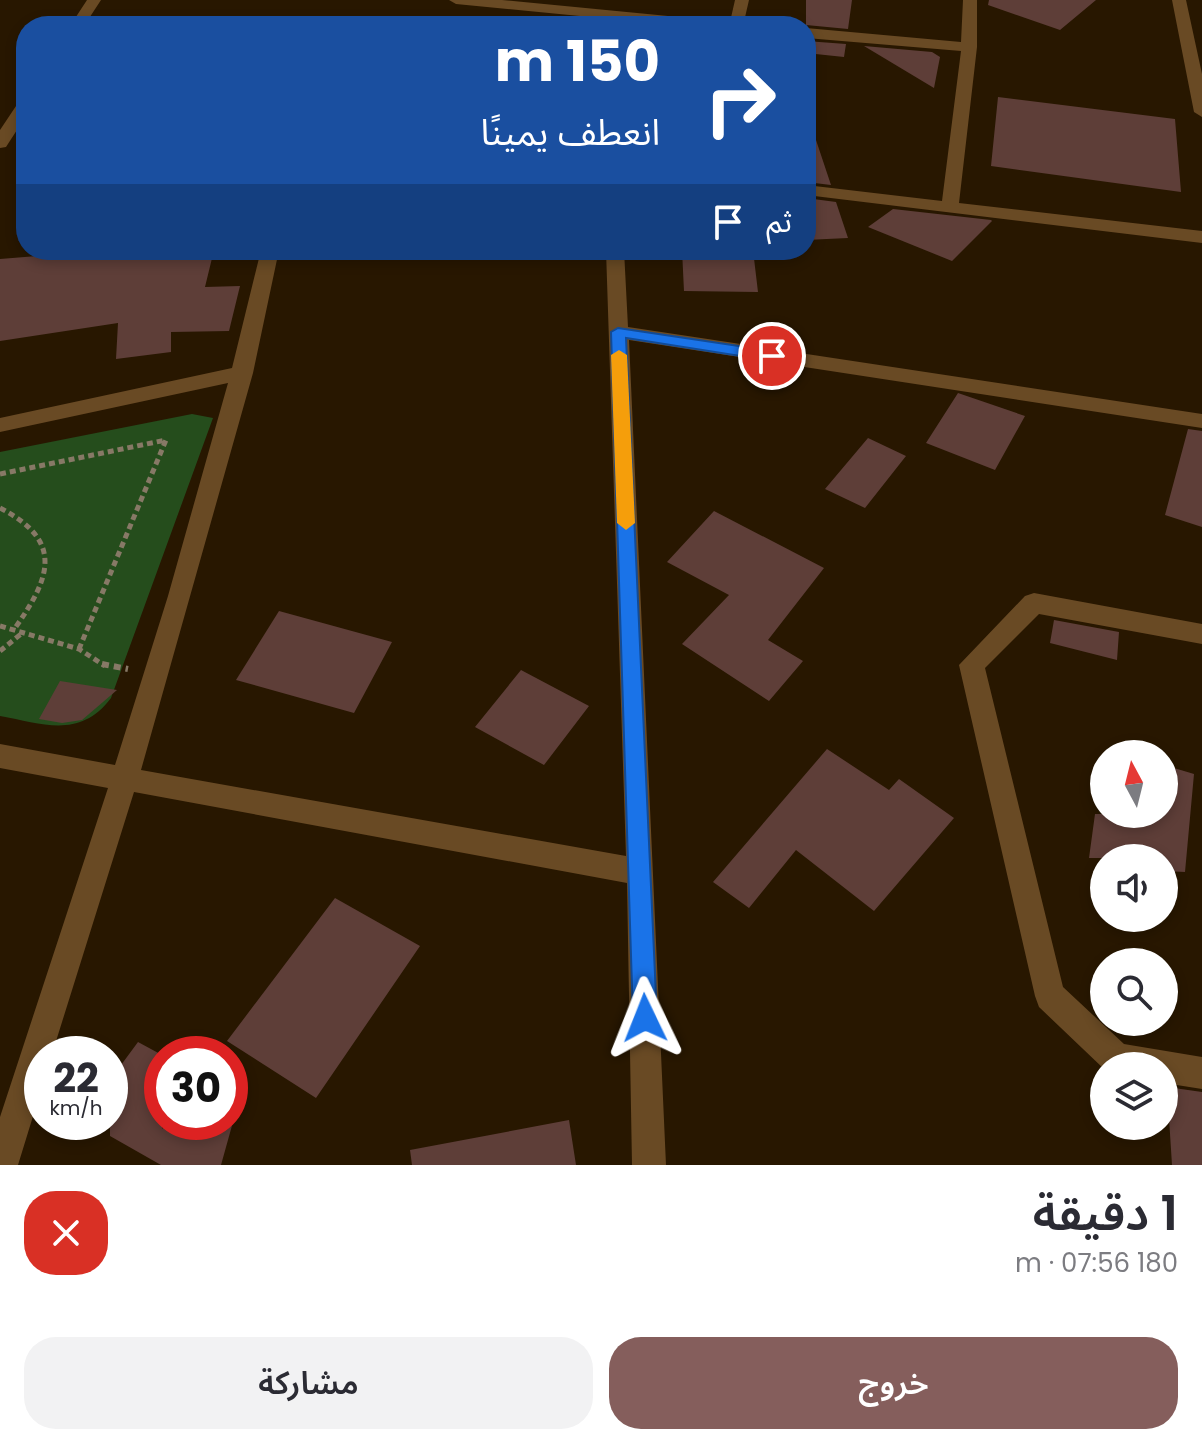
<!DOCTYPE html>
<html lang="ar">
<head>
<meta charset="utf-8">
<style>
  :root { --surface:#fff; --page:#f2f2f3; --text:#2b2b33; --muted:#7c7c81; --accent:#855e5c }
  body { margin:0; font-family:Poppins,"Noto Sans Arabic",sans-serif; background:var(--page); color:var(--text); direction:rtl; height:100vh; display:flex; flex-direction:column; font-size:30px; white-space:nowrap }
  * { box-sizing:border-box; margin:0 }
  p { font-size:26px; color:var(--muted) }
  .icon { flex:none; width:44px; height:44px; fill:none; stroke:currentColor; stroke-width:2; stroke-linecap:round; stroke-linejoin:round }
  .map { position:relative; height:1165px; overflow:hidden; direction:ltr }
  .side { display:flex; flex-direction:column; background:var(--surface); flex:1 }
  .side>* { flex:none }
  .top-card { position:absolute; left:16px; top:16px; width:800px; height:244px; border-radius:32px; box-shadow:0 4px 12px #0003; direction:rtl; background:#1a4fa0; color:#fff; overflow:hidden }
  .needle { width:52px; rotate:353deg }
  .tools { position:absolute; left:1090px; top:740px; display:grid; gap:16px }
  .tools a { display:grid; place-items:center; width:88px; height:88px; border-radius:50%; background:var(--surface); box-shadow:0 4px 12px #0003; font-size:40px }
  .speed { position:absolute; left:24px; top:1036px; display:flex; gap:16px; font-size:40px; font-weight:700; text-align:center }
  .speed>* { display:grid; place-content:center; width:104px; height:104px; border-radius:50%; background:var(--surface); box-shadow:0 4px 12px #0003; line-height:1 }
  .speed small { font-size:20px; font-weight:400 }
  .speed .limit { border:12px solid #d22; background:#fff; color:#111 }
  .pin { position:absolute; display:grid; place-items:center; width:68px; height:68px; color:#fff; margin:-34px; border:4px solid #fff; border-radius:50%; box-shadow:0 2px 8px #0007 }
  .me { position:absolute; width:88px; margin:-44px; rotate:358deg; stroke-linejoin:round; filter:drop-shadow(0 0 6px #0008) }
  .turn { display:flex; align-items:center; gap:28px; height:168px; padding:0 24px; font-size:36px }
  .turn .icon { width:104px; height:104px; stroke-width:2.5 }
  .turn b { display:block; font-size:56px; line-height:68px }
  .then { display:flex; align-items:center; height:76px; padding:0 24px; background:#0003; gap:16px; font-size:30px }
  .round { display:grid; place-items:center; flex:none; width:84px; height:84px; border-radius:32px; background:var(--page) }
  .headline { display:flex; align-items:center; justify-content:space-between; height:136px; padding:0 24px }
  h1 { font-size:48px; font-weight:600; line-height:60px }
  .button { display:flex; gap:16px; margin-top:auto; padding:16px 24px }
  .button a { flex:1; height:92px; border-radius:32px; background:var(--accent); color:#fff; font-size:32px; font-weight:600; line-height:92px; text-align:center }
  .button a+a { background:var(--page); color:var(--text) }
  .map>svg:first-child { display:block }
  .green { fill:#254d1c }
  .building { fill:#5e3e38 }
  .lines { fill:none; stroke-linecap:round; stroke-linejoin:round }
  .path-far1 { stroke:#877966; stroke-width:5; stroke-dasharray:6 4; stroke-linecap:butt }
  .path { stroke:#877966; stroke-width:6; stroke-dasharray:7 5; stroke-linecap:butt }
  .street { fill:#694a24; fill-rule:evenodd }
  .route { fill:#1a73e8; stroke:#114b97; stroke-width:2 }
  .slow { fill:#f59e0b }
</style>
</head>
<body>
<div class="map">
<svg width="1202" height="1165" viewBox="0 0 1202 1165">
  <rect width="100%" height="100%" fill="#281700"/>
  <path class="green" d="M192,414L213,418L111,698C80,739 44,724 0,716V452Z"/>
  <path class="building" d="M806,0H852L848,29L806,25Z
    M989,0H1096L1060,30L988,5Z
    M806,41L846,44L844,57L806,53Z
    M864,46L932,52L940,57L934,88Z
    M998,97L1175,119L1181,192L991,166Z
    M812,128L831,185L806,182V129Z
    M806,198L836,202L848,238L806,240Z
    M893,209L991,220L992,221L952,261L868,227Z
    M111,250H214L205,287L240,286L229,331L171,332V352L116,359L118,323L0,341V259Z
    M682,250H753L758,292L684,291Z
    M958,393L1025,416L995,470L926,443Z
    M1188,429L1202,431V527L1165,515Z
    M868,438L906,456L865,508L825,489Z
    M714,511L824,568L768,640L803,661L769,701L682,644L729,595L667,562Z
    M279,611L392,642L354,713L236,680Z
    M1054,620L1119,632L1117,660L1050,643Z
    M521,670L589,706L544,765L475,727Z
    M60,681L117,690L82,720L62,723L39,719Z
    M827,749L889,790L899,779L954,818L874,911L796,850L749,908L713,882Z
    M1164,765L1194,774L1185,872L1164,871V858H1089L1095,814H1164Z
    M335,898L420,946L316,1098L227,1041Z
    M138,1042L162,1055V1129L167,1122H233L221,1165H161L110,1136V1080Z
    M1167,1087L1202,1092V1165H1172Z
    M569,1120L576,1165H412L410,1150Z"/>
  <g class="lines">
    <path class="path-far1" d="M0,474L166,440L79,649
      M0,508C64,541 51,577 15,628
      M0,626L79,649L105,666
      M0,651L21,634"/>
    <path class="path" d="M102,664L128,669"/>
    <path class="street" d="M87,0H101L84,26H70Z
      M449,0H502L730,22L735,0H749L743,26H682L456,4Z
      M963,0H977V47L959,203L1202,231V243L806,195V185L942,201L961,51L806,38V28L961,42Z
      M1172,0H1186L1202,74V117L1194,112Z
      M26,98V116L6,147L0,148V130L20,100Z
      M261,250H279L253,373L141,770L626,856L606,250H624L628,327L1202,414V428L629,340L666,1165H632L627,883L134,792L52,1054H42V1087L18,1165H0V1117L108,788L0,768V744L115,765L168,596L228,383L0,432V418L232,368Z
      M1034,593L1202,624V644L1039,614L985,668L1063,987L1124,1044L1202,1057V1089L1164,1083V1066H1104V1069L1039,1007L1035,996L959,665L1025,596Z"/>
  </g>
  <path class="route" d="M618,328L772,351L780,356L772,361L626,338L657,1018L654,1027L645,1030L637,1027L633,1018L611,332Z"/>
  <path class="slow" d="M619,350L627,355L635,523L626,530L617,523L611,355Z"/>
</svg>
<div class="tools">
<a><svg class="needle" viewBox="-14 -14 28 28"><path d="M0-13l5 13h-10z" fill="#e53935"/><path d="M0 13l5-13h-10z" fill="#7c7c81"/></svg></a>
<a><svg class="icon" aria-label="sound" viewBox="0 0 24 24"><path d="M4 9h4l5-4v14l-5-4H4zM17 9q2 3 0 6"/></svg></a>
<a><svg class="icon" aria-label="search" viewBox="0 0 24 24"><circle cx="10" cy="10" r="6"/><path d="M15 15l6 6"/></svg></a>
<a><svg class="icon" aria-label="layers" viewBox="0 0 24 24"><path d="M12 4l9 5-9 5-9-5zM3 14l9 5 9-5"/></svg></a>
</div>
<div class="speed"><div>22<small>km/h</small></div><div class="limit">30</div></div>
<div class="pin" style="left:772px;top:356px;background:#d93025"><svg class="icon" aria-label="arrive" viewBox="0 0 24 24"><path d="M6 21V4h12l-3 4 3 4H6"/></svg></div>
<svg class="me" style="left:645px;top:1018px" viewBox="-20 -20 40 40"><path d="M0-17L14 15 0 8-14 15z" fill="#1a73e8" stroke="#fff" stroke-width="4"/></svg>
<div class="top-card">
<div class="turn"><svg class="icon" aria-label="right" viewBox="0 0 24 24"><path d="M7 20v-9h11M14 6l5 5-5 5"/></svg><div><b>150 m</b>انعطف يمينًا</div></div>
<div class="then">ثم<svg class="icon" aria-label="arrive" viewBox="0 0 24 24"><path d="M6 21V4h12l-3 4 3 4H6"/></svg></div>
</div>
</div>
<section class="side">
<div class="headline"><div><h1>1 دقيقة</h1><p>180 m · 07:56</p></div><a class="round" style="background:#d93025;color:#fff"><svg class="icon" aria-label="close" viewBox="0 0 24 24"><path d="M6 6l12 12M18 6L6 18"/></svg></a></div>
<div class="button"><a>خروج</a><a>مشاركة</a></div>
</section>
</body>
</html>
